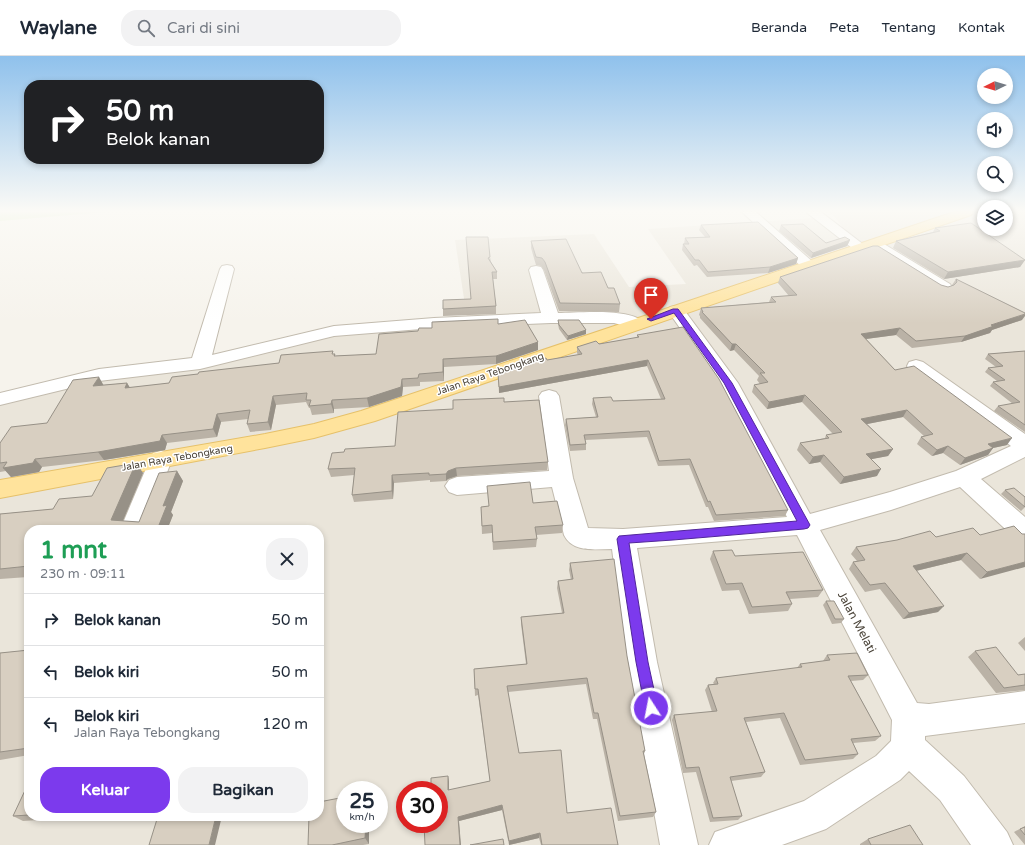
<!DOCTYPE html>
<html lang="id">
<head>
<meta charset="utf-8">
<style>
  :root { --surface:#fff; --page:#f2f2f3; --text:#1f2937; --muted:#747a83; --line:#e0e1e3; --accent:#7c3aed }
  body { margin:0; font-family:"Varela Round",sans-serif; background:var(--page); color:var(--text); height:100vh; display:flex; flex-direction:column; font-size:15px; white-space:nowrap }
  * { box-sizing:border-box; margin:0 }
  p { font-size:13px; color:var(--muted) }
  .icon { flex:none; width:22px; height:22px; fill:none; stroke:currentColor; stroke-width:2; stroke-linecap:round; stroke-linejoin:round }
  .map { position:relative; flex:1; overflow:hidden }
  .sheet { position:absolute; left:24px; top:469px; width:300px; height:296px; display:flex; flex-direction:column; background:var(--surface); border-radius:16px; box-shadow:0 2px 6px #0003 }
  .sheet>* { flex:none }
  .banner { position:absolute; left:24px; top:24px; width:300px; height:84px; border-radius:16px; box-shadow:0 2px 6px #0003; background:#202124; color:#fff; overflow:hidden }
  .needle { width:26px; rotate:265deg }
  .fabs { position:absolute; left:977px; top:12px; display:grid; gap:8px }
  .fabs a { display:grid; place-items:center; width:36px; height:36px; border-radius:50%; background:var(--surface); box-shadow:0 2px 6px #0003; font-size:20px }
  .speed { position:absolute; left:336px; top:725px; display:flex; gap:8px; font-size:20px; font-weight:700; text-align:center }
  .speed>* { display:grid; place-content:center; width:52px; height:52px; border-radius:50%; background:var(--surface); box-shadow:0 2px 6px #0003; line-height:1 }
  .speed small { font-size:10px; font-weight:400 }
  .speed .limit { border:6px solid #d22; background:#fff; color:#111 }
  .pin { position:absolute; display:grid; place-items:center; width:34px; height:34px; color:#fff; margin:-41px -17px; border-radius:50% 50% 50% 0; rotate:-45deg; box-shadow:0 0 4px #0007 }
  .pin .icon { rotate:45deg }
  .me { position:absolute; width:44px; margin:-22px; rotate:349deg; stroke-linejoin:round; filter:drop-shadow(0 0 3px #0008) }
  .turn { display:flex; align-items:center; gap:14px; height:84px; padding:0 16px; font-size:18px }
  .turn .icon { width:52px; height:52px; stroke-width:2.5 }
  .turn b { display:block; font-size:28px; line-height:34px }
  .round { display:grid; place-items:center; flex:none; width:42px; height:42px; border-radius:16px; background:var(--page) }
  .overview { display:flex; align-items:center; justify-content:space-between; height:68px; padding:0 16px }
  h1 { font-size:24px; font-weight:800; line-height:30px; color:#1e9e55 }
  .primary-button { display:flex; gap:8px; margin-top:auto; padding:8px 16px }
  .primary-button a { flex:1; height:46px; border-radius:16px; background:var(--accent); color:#fff; font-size:16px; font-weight:800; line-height:46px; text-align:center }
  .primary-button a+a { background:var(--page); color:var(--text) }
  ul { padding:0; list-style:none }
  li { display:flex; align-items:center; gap:12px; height:52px; padding:0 16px; border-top:1px solid var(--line) }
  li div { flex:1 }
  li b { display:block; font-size:15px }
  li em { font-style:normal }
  header { display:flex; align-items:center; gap:24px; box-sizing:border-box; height:56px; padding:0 20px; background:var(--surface); border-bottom:1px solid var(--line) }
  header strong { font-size:19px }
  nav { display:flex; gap:22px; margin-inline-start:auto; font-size:14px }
  .search { width:280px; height:36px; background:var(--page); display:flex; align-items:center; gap:10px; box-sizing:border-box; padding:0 14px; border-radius:16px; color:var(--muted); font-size:15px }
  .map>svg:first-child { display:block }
  .residential { fill:#eae5da; fill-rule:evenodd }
  .green { fill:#d2eab5 }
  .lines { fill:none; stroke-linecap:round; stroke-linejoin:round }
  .minor-casing { stroke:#c2bbae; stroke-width:2 }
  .major-casing { stroke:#e6c16a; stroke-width:2 }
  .minor { fill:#fff; fill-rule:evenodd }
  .major { fill:#ffe39c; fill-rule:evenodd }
  .wall { fill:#bab2a6 }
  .shaded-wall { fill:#979187 }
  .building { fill:#d8cfc1; stroke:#979187 }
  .route { fill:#7c3aed; stroke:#51269a }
  .labels { text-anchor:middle; stroke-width:3; stroke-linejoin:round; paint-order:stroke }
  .street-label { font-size:10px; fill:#4b4439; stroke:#fff }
  .near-street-label { font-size:12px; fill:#4b4439; stroke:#fff }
</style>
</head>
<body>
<header>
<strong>Waylane</strong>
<div class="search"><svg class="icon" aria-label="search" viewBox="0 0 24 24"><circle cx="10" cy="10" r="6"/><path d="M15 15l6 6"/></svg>Cari di sini</div>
<nav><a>Beranda</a><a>Peta</a><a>Tentang</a><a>Kontak</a></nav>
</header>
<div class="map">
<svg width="1025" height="789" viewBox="0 0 1025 789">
  <rect width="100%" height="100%" fill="#f6f3ec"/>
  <path class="residential" d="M828,156H984V173H1006V156H1025V789H0V343L341,272L467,262L455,184L594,178L629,231L686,228L648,173L815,162L847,178L835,161ZM29,474H319V760H29ZM345,734H379V768H345ZM405,734H439V768H405Z"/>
  <path class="green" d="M0,156H106L0,165Z"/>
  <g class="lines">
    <g class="minor-casing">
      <path id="minor" d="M742,156H756L814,207L816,210L814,213L809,214L804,213Z
        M806,156H821L868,192L866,195L861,196L856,195Z
        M874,184L879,185L950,228L952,231L950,234L944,236L938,234L869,191L867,188L869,185Z
        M227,209L232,210L234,213L212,299L334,270L434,262L541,257L529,214L531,211L536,210L541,211L543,214L558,257C577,257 633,251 645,268L642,272L636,273L614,267H551L434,272L334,280L200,313L99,325L0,349V337L99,313L192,302L220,213L222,210Z
        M676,250L682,251L738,327L810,458L890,436L956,415L1011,390L909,314L907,310L909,306L916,304L923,306L1025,378V401L981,423L1025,461V486L1016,483L960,431L891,454L820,474L917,647L929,648L1025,635V667L925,680V684L964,720L1007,776L1013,789H971L940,744L909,715L900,724L826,773L782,789H709L715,776L804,745L876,700L891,685L892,664L797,479L637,492L657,606L698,789H660L627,606L612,493C594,493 573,497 564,479L552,431L457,439L449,436L445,430L449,424L457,421L549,415L539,340L542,336L549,334L556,336L559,340L573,422L588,472L623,473L787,461L719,328L668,255L670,251Z
        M161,395L169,397L172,403L146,474H120L150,403L153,397Z"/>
    </g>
    <g class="major-casing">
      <path id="major" d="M954,156H973L971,159L375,365L314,382L265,392L0,442V424L265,378L314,368L361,355Z"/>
    </g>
    <use href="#minor" class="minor"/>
    <use href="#major" class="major"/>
  </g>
  <path class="wall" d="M701,169L798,202L796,208L768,217L707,221L697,209L694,210L682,194L683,188H684L685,182L705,181L699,174Z
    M781,169L826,187L850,184L847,190L811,202L779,175Z
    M935,172L1025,204L1020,211L944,223L893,192L896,185L933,176Z
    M531,185L608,232L620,248L619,256L559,255L544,214L541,210L536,209L531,192Z
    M490,201L491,206L497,216V223H493L496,250V258L443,260V253L471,243Z
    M780,221L941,229L948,231L953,230L952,229L956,223L1022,264L992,274L990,277L961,286L912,292L896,279L866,283L895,314L1007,389L993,392L988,399L960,409L943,397L932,400L917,388L921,381L924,380L903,361L867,368L893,393L888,400L871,403L877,420L840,428L820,406L809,408L797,394L800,387L825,382L826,379L833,378L802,346L767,353L752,336L754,329L760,328L757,324L759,320L734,294L730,295L700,262V260L699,259L701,252L769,246L771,241L789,240L778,227Z
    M558,264L586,274V278L567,284L559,273L558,268Z
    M498,268L538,286V294L496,308L444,311V325L420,326V330L403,331L402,340L369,351L334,353V357L312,359L310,352H309L306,346L276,349L271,374L250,376L247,368L248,363L221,366L217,381L167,387L165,394L104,404L42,411L39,416L11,421L6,415L0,416V387L47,367L104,329L127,327L130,332L169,327L198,318L279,307L333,298H335V300L376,298L418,275Z
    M637,279L788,454L785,460L714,465L708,451H706L689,409L658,410L647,381L585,384L586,388V394L570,395L565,369L566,363L596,361L592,348L593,342L613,345L661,343L647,310L499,337L498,318L547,304L578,299L577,297V291L637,282Z
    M1025,295V376L994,355L998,350L1013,348L990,330L993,326L997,325L985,316L988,312L996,311L985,303L988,298Z
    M504,346L548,406L547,414L457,420L448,423L446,425L430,426V424L394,427L393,443L354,446L352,439L354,419L331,421L328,413L344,396L395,390L453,353Z
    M136,407L143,417L123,465L139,466L177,415L183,425L171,456L173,459L167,474H29V529L25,525L28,521L0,523V458L53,453L92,440Z
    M1005,434L1025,451L1021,455L1001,438Z
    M533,447L563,469L562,477L536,479L537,483L536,491L493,494L492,477L482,478L481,451Z
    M1022,478H1025L980,523L961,504L916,515L938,556L903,563L880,533L865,536L849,513L853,506L857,505L851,498L856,491L936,481Z
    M713,495L735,500L823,534L818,541L790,543L792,548L788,555L749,558L739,534L722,535L710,503Z
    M570,507L627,600L645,695L644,698L656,756L653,761L618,765L597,663H593L586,628L508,636L519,697L567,757L618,789H541L539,782L509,789L502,754L459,765L439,768L448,720L449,726V734L490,725L478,639L475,640L474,613L526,608L521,568V561L562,557L557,532L558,525L571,524L569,514Z
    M826,545L844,563L841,567L832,568L823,549Z
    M1025,581V595L1018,587Z
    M29,594V699L0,704V597Z
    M975,595L1018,619L1025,618V634L996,637L968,601Z
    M827,599L868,619L863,624L851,625L881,680L875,685L853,687L858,698L853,703L800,709L780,662L746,666L765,716L761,721L731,725L742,760L738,764L710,766L696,716L683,717L672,664L674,659L712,656L705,634L708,629L714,628L713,627L716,622L797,612L800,608L823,605Z
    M29,728V760H70L69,762L23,765L13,760Z
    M345,768H369V788L363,789H308Z
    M1025,770V789L1014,776Z
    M868,783L923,789H860V788Z"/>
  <path class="shaded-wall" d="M850,184L847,190L811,202L813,197Z
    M798,202L796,208L768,217L770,211Z
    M1025,204L1020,211L944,223L948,216Z
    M1025,258V260L1022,264L992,274L990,277L961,286L965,280L991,269Z
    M900,272L896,279L858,284L861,278Z
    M586,274V278L567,284L568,280Z
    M538,286V294L496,308V300Z
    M732,288H736L734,294L730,295Z
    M443,303L444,311V325L443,316Z
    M648,304L647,310L499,337V331Z
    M99,321L104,330H93Z
    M402,323L403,331L402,340L369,351L367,342Z
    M127,327L132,335L125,332Z
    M805,339L802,346L767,353L769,346Z
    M273,340L276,349L271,374L268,366Z
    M332,344L334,353V357L331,348Z
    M907,354L903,361L857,370L861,363Z
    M217,358L221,366L217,381L213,373Z
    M162,379L167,387L165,394L104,404L98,396Z
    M1012,382L1007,389L993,392L988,399L960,409L965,402L988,388Z
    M948,390L943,397L932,400L937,394Z
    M893,393L888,400L862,405L866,398Z
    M824,399L820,406L809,408L813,401Z
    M35,403L42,411L39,416L11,421L3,412Z
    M136,407L143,417L119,474L111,464Z
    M456,412L457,420L448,423L446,425V418L448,415Z
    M881,413L877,420L840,428L844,421Z
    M177,415L183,425L171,456L173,459L167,474H157L163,450Z
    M392,419L394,427L393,443L392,435Z
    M967,497L961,504L907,517L913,510Z
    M1025,506V511L980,523L987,516Z
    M944,550L938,556L903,563L909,557Z
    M448,720L449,726V739L448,734Z
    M502,749V754L459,765L461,789H460L458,761Z
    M216,760H222L215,789H209Z
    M366,768H369V788L365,782Z
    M540,777L539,782L509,789V785Z"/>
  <path class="building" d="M758,166L798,202L770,211L708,216L699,204H695L683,188H689L685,182L710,181L701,169Z
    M971,167L1025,204L948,216L896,185L940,175L935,172Z
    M803,168L826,187L845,181L850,184L813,197L781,169Z
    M466,181H488L490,201L488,202L497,216H492L496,250L443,253V244L471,243Z
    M566,183L582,217L601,216L608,232H614L620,248L560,247L545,206L542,202L536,201L531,185Z
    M873,190H878L941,229L948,231L954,229L957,226L956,223L1025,257V258L991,269L994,270L965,280L916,285L900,272L861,278L895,314L914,310L1012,382L988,388L993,392L965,402L948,390L937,394L921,381L933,378L907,354L861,363L893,393L866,398L881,413L844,421L824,399L813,401L800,387L829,382L826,379L842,376L805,339L769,346L754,329L768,326L760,317H765L736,288H732L702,256H703L701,252L776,246L771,241L797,239L780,221Z
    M498,263V268L525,264L538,286L496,300L443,303V316L419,318L418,322L402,323L401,331L367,342L332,344L331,348L309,350L311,344H306L307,337L273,340L268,366L247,368L250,354L217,358L213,373L162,379L160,385L98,396L35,403L33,407L3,412L7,406L0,407V387L11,371L47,367L73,324L99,321L93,330L127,327L125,332L169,327L172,321L198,318L199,316L279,307L281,299L333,295L332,298H335L334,300L376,298L379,278L418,275L419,272H432V266Z
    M558,264H579L586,274L568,280L559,269Z
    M683,271L719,323L788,454L716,459L710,445L708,446L690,403L659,405L649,375L584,379L586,388L570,389L566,363L598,361L593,342L611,341L613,345L665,343L648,304L499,331L498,318L546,302L547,304L582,298L577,291L596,285L599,288L639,281L637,279Z
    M1025,295V369L998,350L1020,346L993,326L1005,324L988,312L1003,310L988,298Z
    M504,342V346L539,344L548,406L456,412L448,415L446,418L429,419V417L392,419V435L352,439L355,412L328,413L332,397L344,396L345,393L395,390L398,356L453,353V344Z
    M136,407L111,464L139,466L159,417L177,415L163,450L167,449L157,474H29V510L0,513V458L53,453L59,443L92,440L107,412Z
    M530,426L533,447L557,445L563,469L535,471L537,483L493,486L492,469L482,470L481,451L489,450L487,430Z
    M1014,432L1025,441V451L1005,434Z
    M1014,470L1022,478H1025V506L987,516L967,497L913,510L944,550L909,557L885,527L870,529L853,506L865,504L856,491L897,484L930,475L936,481L973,472L980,479Z
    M732,494L735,500L803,496L823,534L786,536L792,548L752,551L742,527L726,528L713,495Z
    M614,503L627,600L645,695H643L656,756L620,760L598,657H594L587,622L507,630L519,697L561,694L567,757L611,752L618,789H542L540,777L509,785L502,749L458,761L460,789H425L424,768H439V734H431V722L448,720V734L490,725L478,633H475L474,613L527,608L521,561L564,557L558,525L573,523L570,507Z
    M29,518V525H25Z
    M826,545H834L844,563H835Z
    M996,591L1018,619L1025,618V629L1004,632L975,595Z
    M29,594V692L0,696V597Z
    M857,597L868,619L848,620L881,680L851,683L858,698L805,704L784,657L744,662L765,716L730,721L742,760L713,762L699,711L686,712L674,659L717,655L708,629L718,628L716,622L802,611L800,608L830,604L827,599Z
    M28,728H29V759L13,760Z
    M345,741V768H366L365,782L332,789H308L309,760H319V746Z
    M158,760H216L209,789H149Z
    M910,769L923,789H871L868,783Z
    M1025,771V779L1020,773Z
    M503,783L504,789H470Z"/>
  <linearGradient id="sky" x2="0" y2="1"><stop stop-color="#8fc1ec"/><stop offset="0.58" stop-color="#fbfaf6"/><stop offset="1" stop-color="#fbfaf6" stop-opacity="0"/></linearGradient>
  <rect width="1025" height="267" fill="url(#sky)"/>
  <path class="route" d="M673,253H678L732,327L810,469L808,472L804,473L673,484L629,487L648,606L658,652L656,656L651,658L647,656L645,652L636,606L617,483L619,480L797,465L724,327L674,257L651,265L647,263Z"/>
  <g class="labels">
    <g class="street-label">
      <text transform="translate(490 317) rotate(-19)" y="4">Jalan Raya Tebongkang</text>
      <text transform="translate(177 401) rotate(-10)" y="4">Jalan Raya Tebongkang</text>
    </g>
    <g class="near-street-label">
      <text transform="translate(857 566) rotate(62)" y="4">Jalan Melati</text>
    </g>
  </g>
</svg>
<div class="fabs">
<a><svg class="needle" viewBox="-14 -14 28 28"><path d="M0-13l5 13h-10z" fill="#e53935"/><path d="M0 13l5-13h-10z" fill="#747a83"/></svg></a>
<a><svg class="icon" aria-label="sound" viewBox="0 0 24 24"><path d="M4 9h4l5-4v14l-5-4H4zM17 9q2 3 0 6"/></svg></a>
<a><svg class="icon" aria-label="search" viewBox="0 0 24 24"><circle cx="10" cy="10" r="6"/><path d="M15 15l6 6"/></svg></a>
<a><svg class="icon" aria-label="layers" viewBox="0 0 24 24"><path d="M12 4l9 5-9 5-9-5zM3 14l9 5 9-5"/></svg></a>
</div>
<div class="speed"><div>25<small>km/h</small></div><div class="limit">30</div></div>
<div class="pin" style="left:651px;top:263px;background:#d93025"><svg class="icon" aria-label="arrive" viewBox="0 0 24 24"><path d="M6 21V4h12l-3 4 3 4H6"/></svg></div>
<svg class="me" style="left:651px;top:652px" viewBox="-20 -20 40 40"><circle r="17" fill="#7c3aed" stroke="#fff" stroke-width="3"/><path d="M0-11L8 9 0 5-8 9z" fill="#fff"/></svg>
<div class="banner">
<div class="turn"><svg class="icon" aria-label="right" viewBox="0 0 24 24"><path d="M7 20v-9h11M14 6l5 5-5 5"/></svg><div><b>50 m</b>Belok kanan</div></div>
</div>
<section class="sheet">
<div class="overview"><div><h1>1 mnt</h1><p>230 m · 09:11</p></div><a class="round"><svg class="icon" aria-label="close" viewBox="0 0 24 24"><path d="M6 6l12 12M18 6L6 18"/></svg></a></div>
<ul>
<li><svg class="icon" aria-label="right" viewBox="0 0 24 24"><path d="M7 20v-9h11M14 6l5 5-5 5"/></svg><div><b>Belok kanan</b></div><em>50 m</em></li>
<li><svg class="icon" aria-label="left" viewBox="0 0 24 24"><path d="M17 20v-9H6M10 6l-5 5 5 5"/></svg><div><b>Belok kiri</b></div><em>50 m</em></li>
<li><svg class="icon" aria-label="left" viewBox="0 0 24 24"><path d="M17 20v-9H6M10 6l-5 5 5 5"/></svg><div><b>Belok kiri</b><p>Jalan Raya Tebongkang</p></div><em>120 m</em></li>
</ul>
<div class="primary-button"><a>Keluar</a><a>Bagikan</a></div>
</section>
</div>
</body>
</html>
